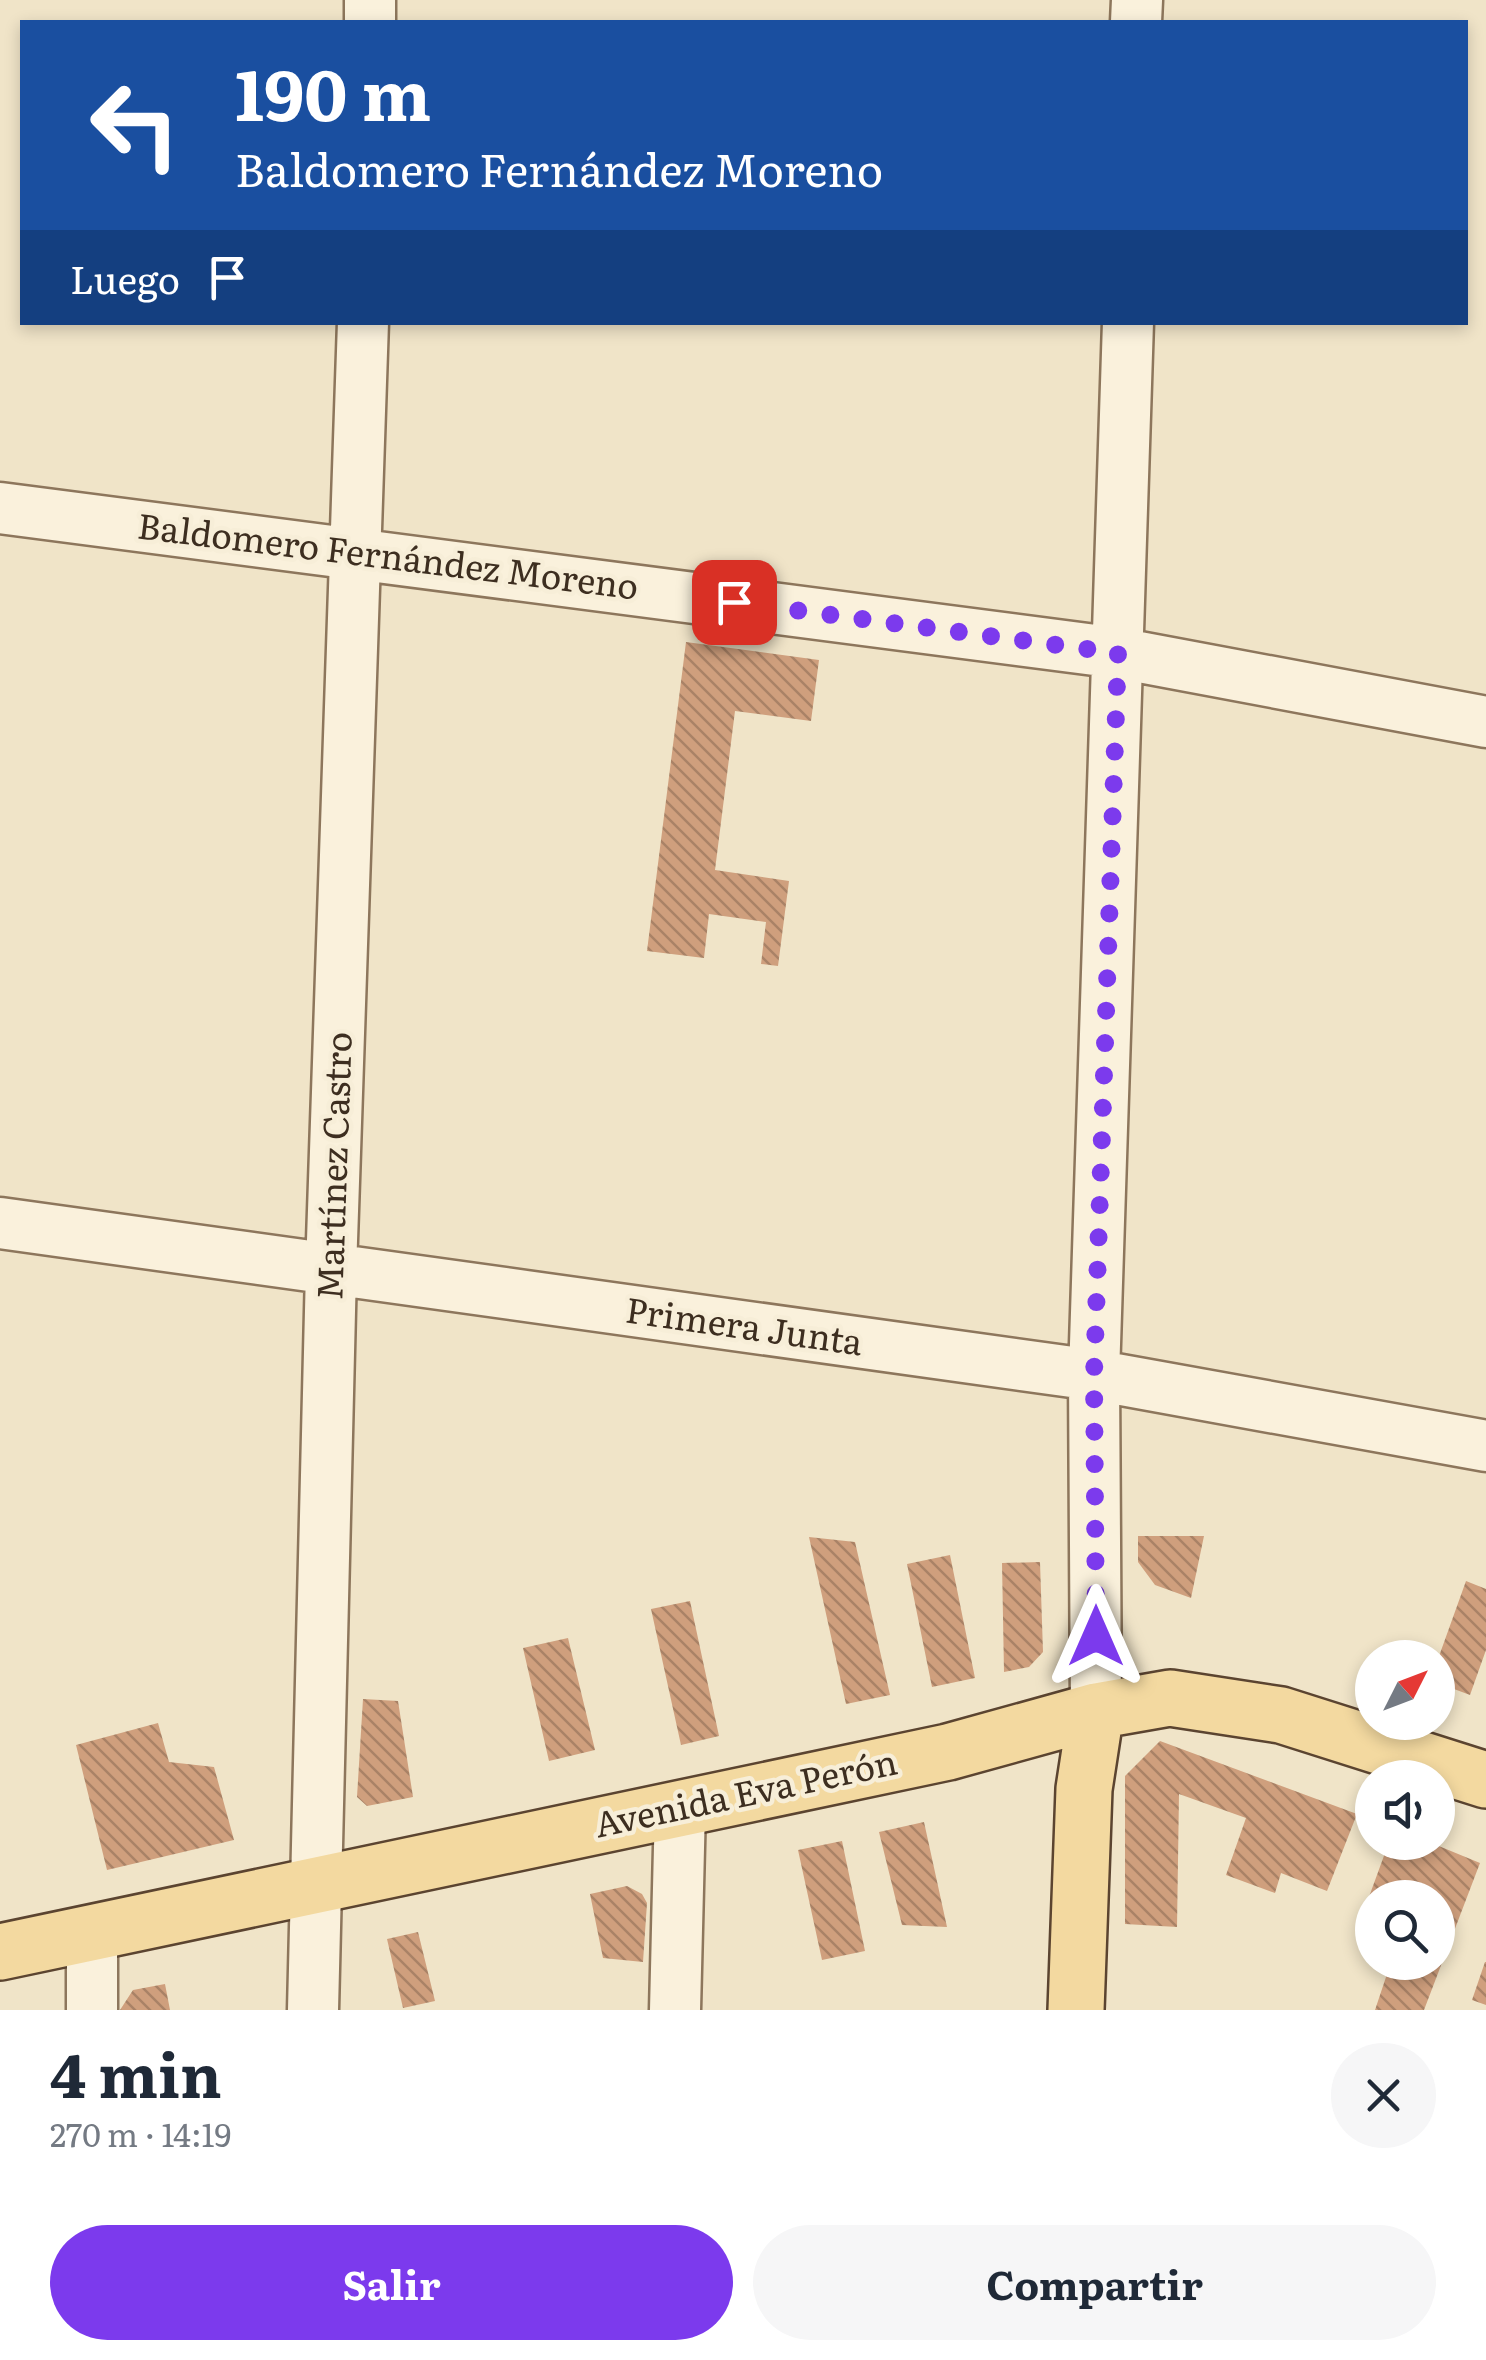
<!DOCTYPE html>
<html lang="es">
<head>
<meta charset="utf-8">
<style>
  :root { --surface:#fff; --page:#f6f6f7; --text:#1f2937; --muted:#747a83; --accent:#7c3aed }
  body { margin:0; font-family:Literata,serif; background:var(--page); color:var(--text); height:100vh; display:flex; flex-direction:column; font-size:38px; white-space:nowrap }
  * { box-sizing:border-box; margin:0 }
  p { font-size:32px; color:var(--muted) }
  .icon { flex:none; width:55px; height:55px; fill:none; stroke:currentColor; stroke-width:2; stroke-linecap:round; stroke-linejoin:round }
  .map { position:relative; height:2010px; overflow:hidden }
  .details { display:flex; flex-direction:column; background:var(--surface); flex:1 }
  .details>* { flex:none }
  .guide { position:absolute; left:20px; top:20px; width:1448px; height:305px; border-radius:0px; box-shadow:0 5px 15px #0003; background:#1a4fa0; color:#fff; overflow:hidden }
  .needle { width:65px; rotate:48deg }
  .buttons { position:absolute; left:1355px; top:1640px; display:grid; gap:20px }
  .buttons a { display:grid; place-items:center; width:100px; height:100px; border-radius:50%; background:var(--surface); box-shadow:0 5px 15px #0003; font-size:50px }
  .pin { position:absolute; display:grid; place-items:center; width:85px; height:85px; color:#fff; margin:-42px; border-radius:20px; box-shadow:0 5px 15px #0006 }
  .me { position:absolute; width:110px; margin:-55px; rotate:0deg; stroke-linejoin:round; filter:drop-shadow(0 0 8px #0008) }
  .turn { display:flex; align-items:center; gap:35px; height:210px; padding:0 50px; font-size:45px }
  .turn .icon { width:130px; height:130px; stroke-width:2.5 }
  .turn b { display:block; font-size:70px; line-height:85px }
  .then { display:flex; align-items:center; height:95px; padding:0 50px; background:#0003; gap:20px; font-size:38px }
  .round { display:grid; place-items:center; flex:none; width:105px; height:105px; border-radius:52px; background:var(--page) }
  .overview { display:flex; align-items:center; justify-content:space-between; height:170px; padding:0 50px }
  h1 { font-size:60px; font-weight:700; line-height:75px }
  .action { display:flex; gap:20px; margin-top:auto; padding:20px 50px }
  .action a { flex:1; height:115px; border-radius:60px; background:var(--accent); color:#fff; font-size:40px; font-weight:700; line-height:115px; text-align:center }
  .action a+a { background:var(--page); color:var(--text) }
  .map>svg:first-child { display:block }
  .building { fill:url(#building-back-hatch) }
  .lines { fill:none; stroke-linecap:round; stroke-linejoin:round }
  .minor-casing { stroke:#8d765c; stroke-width:55 }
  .major-casing { stroke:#5b4430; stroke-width:60 }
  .minor { stroke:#faf1dc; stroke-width:50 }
  .major { stroke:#f3d9a0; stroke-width:55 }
  .route { stroke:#7c3aed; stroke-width:18; stroke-dasharray:0 32.4 }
  .labels { text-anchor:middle; stroke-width:9; stroke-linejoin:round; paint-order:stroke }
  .street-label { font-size:35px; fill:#3d2e20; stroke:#f7eed8 }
</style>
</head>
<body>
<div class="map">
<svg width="1486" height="2010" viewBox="0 0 1486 2010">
  <defs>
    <pattern id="building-back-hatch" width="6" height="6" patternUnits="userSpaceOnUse" patternTransform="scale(2.5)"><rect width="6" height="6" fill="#cf9f7d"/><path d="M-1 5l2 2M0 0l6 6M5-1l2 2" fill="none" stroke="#a98266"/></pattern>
  </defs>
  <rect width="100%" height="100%" fill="#f0e4c8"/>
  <path class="building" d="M686,642L819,660L811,721L735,711L715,870L789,881L778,966L761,964L766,922L709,914L704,958L647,951Z
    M1138,1536H1204L1191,1598L1155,1585L1138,1562Z
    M809,1537L855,1542L890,1695L846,1704Z
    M950,1555L975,1678L932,1687L907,1564Z
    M1040,1562L1043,1652L1029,1667L1004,1672L1002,1563Z
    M1466,1581L1486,1589V1650L1470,1695L1438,1683V1659Z
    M690,1601L719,1736L681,1745L651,1609Z
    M568,1638L595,1750L549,1761L523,1648Z
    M363,1699L398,1701L413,1797L367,1806L357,1797Z
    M158,1723L169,1762L214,1767L234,1840L107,1870L76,1745Z
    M1160,1741L1357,1814L1327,1891L1281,1873L1275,1893L1226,1875L1246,1818L1179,1794L1177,1927L1125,1924V1776Z
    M924,1822L947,1927L902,1925L879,1832Z
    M842,1841L865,1951L822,1960L798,1850Z
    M1389,1842H1429L1480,1863L1424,2010H1375L1391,1962H1438V1898H1372V1932L1358,1927Z
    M627,1886L642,1894L647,1903L643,1962L603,1958L590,1894Z
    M418,1932L435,2001L403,2008L387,1939Z
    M1485,1962H1486V2005L1472,2000Z
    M165,1984L170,2010H120L133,1990Z"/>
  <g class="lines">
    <g class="minor-casing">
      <path id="minor" d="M370,22V0
        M1136,22L1137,0
        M0,508L1118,653L1486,722
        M0,1223L1094,1375L1486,1446
        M1096,1711L1094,1375L1128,322
        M92,2010V1931
        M313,2010L331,1270L363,322
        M675,2010L680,1807"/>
    </g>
    <g class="major-casing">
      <path id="major" d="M0,1952L948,1752L1096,1711L1170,1698L1281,1715L1486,1780
        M1076,2010L1084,1789L1096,1711"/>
    </g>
    <use href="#minor" class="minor"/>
    <use href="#major" class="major"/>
  </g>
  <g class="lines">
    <path class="route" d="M734,602L1118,653L1094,1375L1096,1636"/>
  </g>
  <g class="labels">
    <g class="street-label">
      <text transform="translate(388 557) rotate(7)" y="12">Baldomero Fernández Moreno</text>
      <text transform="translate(335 1166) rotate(-88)" y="12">Martínez Castro</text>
      <text transform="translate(744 1327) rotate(8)" y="12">Primera Junta</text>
      <text transform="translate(746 1794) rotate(-12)" y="12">Avenida Eva Perón</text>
    </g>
  </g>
</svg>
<div class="buttons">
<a><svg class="needle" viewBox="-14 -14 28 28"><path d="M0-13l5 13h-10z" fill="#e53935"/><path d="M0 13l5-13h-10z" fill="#747a83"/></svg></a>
<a><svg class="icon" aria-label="sound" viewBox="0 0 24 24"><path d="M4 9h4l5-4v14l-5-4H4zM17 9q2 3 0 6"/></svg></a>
<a><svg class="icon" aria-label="search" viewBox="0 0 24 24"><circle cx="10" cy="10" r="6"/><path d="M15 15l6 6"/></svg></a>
</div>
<div class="pin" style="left:734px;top:602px;background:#d93025"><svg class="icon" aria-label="arrive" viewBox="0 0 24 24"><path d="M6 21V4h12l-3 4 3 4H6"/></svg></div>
<svg class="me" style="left:1096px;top:1636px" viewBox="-20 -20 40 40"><path d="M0-17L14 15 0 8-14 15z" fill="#7c3aed" stroke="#fff" stroke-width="4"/></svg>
<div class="guide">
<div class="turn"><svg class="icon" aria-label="left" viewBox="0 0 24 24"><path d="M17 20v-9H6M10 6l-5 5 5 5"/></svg><div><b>190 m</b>Baldomero Fernández Moreno</div></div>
<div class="then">Luego<svg class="icon" aria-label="arrive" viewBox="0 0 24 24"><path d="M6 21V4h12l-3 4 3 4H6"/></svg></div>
</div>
</div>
<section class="details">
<div class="overview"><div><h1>4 min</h1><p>270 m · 14:19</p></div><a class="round"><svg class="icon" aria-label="close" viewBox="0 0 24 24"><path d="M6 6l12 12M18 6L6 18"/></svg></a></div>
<div class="action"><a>Salir</a><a>Compartir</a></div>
</section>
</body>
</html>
